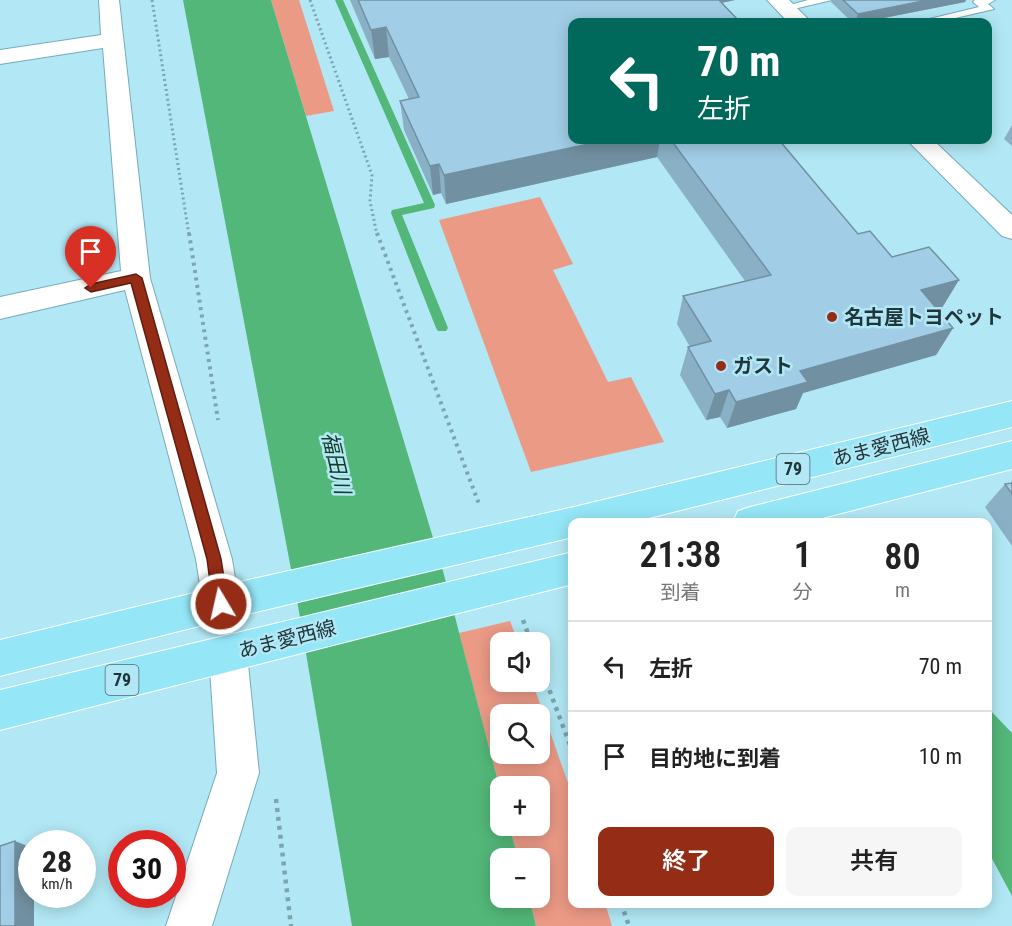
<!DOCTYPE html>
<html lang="ja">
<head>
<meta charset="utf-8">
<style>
  :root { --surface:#fff; --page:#f6f6f6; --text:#222; --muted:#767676; --line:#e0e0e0; --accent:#952c15 }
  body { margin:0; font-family:"Roboto Condensed","Noto Sans JP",sans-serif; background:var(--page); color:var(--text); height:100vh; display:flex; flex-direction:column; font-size:22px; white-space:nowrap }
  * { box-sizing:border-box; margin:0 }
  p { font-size:20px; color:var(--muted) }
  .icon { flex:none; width:33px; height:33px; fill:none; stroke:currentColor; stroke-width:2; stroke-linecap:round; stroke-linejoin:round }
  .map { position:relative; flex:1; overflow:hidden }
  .sheet { position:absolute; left:568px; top:518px; width:424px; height:390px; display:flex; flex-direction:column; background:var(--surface); border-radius:12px; box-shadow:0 3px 15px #0003 }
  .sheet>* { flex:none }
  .banner { position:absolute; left:568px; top:18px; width:424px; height:126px; border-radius:12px; box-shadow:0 3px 15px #0003; background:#00695c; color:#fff; overflow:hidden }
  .buttons { position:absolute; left:490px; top:632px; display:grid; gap:12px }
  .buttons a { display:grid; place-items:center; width:60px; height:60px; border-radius:12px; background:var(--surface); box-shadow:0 3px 15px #0003; font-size:30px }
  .speed { position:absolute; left:18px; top:830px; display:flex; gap:12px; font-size:30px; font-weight:700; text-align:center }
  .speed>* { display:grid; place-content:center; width:78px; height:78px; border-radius:50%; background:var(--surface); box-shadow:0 3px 15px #0003; line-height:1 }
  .speed small { font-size:15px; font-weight:400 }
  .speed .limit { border:9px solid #d22; background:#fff; color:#111 }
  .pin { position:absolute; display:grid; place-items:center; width:51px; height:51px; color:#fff; margin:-62px -26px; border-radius:50% 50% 50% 0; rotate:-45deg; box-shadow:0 0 6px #0007 }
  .pin .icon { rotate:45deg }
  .me { position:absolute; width:66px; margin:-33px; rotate:351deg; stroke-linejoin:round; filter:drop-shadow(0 0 4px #0008) }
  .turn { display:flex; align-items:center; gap:21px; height:126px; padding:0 30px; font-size:27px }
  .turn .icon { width:78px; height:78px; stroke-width:2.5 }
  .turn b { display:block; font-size:42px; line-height:51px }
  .eta { display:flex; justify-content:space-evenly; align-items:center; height:102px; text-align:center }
  .eta b { font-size:36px; font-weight:600; line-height:42px }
  .button { display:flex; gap:12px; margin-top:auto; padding:12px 30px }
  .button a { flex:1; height:69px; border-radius:12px; background:var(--accent); color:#fff; font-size:24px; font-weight:600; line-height:69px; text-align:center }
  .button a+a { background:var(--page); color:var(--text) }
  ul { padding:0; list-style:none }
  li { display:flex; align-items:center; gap:18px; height:90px; padding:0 30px; border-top:2px solid var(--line) }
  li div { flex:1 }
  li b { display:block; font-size:22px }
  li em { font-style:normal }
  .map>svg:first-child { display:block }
  .green { fill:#eb9a86; fill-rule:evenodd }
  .water { fill:#53b779 }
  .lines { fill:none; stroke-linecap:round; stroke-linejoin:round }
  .stream { fill:#53b779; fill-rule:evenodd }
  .lane-casing { stroke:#77abb8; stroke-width:2 }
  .street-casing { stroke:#77abb8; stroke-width:2 }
  .primary-casing { stroke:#fff; stroke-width:2 }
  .path-far2 { stroke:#7ba5af; stroke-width:3; stroke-dasharray:2 3; stroke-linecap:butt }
  .path-far1 { stroke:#7ba5af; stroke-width:4; stroke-dasharray:3 4.5; stroke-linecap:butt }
  .path { stroke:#7ba5af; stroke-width:4.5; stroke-dasharray:4 5; stroke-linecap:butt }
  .lane { fill:#fff; fill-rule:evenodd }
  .street { fill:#fff; fill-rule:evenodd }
  .primary { fill:#95e6f7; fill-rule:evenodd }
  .wall { fill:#8ab0c6 }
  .shaded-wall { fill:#7190a1 }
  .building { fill:#a1cde6; stroke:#7190a1; stroke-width:1.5 }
  .route { fill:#952c15; stroke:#611d0e; stroke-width:1.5 }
  .poi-dot { fill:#952c15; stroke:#b2e8f5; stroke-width:2 }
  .labels { text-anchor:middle; stroke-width:5; stroke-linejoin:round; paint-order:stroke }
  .shield { fill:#b2e8f5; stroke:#4b6b72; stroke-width:1.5 }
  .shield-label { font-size:18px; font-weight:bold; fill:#1f353a }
  .poi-label { font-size:20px; font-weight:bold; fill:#1f353a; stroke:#b2e8f5; text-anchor:start }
  .street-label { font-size:20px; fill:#1f353a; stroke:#b2e8f5 }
  .water-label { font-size:21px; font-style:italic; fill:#133c23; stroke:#b2e8f5 }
</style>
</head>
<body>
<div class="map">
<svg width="1012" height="926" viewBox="0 0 1012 926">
  <rect width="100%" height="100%" fill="#b2e8f5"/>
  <path class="green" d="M271,0H299L334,111L306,116Z
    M540,197L573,264L553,270L608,382L631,377L664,442L531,472L439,220Z
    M510,621L518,642H501V681H532L573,797V903H605L612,926H536L529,897H540V858H518L509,825H540V786H501V793L459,633ZM501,714H540V753H501Z"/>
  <path class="water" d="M183,0H271L443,571L501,793V825H509L518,858H501V897H529L536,926H352L298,606Z
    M989,709L1012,733V896L989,853Z"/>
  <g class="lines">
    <path class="stream" d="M335,0H343L435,205L434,208L402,215L448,328L446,331H438L436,328L391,213L392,210L424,203Z"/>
    <g class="lane-casing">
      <path id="lane" d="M808,0H832L785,11L779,8Z
        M975,0H995L988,4L994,9L938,22H917L979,7L973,2Z"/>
    </g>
    <g class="street-casing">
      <path id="street" d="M99,0H119L150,278L232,559L239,604L234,616L221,621L208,616L203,604L196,559L125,290L0,319V297L121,271L103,48L0,64V50L101,35Z
        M767,0H789L811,22H788Z
        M907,140H933L1012,215V239L1002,236Z
        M228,636L241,641L247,654L259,773L212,926H166L217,773L209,654L215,641Z"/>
    </g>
    <g class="primary-casing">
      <path id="primary" d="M1012,401V427L633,522H573V537L235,617L0,676V640L235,583L574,507Z
        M1012,441V469L807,522H733L738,511L750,507Z
        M573,552V584L0,730V690Z"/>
    </g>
    <path class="path-far2" d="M152,0L189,235
      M310,0L372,175L370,201L377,235"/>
    <path class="path-far1" d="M189,233L218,420
      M377,233L479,504"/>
    <path class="path" d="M523,620L531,642
      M540,665L573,753
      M276,799L291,926
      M621,903L629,926"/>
    <use href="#lane" class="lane"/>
    <use href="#street" class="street"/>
    <use href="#primary" class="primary"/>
  </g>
  <path class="wall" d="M350,0H735L722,3L737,19L736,22H573V140H779L858,234L892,257L942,308L937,309L953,328L936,355L803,393L796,409L727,428L720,417L706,420L680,375L688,347H690L677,324L683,296L745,281L657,157L446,204L441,193L433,195L404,130L400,101L409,99L389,57L375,59Z
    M832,0H966L965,2L863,22H852L831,2Z
    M1012,125V146L1004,139Z
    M1012,483V546L985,507L1005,484Z"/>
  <path class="shaded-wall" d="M697,0H735L695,8Z
    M928,0H966L965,2L863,22H855L858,14Z
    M737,19L736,22H718Z
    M386,27L389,57L375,59L371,30Z
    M607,140H660L657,157L446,204L444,175Z
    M439,164L441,193L433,195L430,166Z
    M959,280L942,308L905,318L921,290Z
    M953,328L936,355L803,393L796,409L727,428L736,402L800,371Z
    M729,390L720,417L706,420L715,394Z
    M15,841L32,848V894H34V926H15Z"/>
  <path class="building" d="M358,0H719L737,19L718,22H573V140H607L444,175L439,164L430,166L400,101L419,97L386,27L371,30Z
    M843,0H928L858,14Z
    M671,140H779L858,234L870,231L892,257L929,247L959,280L921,290L953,328L800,371L808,382L736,402L729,390L715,394L688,347L711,341L683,296L771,275Z
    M1012,483V494L1005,484Z
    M15,841V926H0V846Z"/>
  <path class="route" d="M136,274L142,278L221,559L228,604L226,609L221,611L215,609L213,604L207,559L131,283L91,292L85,288L91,284Z"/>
  <g class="poi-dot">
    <circle cx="832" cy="317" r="6"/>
    <circle cx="721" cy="366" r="6"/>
  </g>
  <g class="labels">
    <g class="shield">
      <rect x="776.5" y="454" width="33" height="30" rx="4.5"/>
      <rect x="105.5" y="665" width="33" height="30" rx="4.5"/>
    </g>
    <g class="shield-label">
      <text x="793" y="475">79</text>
      <text x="122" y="686">79</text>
    </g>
    <g class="poi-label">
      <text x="844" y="324">名古屋トヨペット</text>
      <text x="733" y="373">ガスト</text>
    </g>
    <g class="street-label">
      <text transform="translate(881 447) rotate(-14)" y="7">あま愛西線</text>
      <text transform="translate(287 639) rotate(-14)" y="7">あま愛西線</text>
    </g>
    <g class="water-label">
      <text transform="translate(336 463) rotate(77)" y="7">福田川</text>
    </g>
  </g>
</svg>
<div class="buttons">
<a><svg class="icon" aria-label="sound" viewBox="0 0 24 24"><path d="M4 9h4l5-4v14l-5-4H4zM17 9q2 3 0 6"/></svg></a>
<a><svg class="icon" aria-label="search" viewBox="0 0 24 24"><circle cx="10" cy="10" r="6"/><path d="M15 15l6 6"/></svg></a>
<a>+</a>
<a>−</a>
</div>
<div class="speed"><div>28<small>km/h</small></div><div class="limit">30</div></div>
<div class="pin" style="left:91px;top:288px;background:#d93025"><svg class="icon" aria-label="arrive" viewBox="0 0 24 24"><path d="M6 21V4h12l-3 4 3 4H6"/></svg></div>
<svg class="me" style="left:221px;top:604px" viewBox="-20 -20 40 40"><circle r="17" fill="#952c15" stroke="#fff" stroke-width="3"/><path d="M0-11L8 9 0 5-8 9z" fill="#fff"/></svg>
<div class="banner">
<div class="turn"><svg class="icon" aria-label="left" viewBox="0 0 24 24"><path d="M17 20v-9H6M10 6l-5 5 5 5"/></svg><div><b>70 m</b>左折</div></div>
</div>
<section class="sheet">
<div class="eta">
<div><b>21:38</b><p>到着</p></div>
<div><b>1</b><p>分</p></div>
<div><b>80</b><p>m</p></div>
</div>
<ul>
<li><svg class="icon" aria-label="left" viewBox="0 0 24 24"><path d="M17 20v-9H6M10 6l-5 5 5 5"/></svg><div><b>左折</b></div><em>70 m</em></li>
<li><svg class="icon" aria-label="arrive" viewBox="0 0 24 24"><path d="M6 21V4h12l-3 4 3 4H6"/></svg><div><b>目的地に到着</b></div><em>10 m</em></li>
</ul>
<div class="button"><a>終了</a><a>共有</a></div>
</section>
</div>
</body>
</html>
